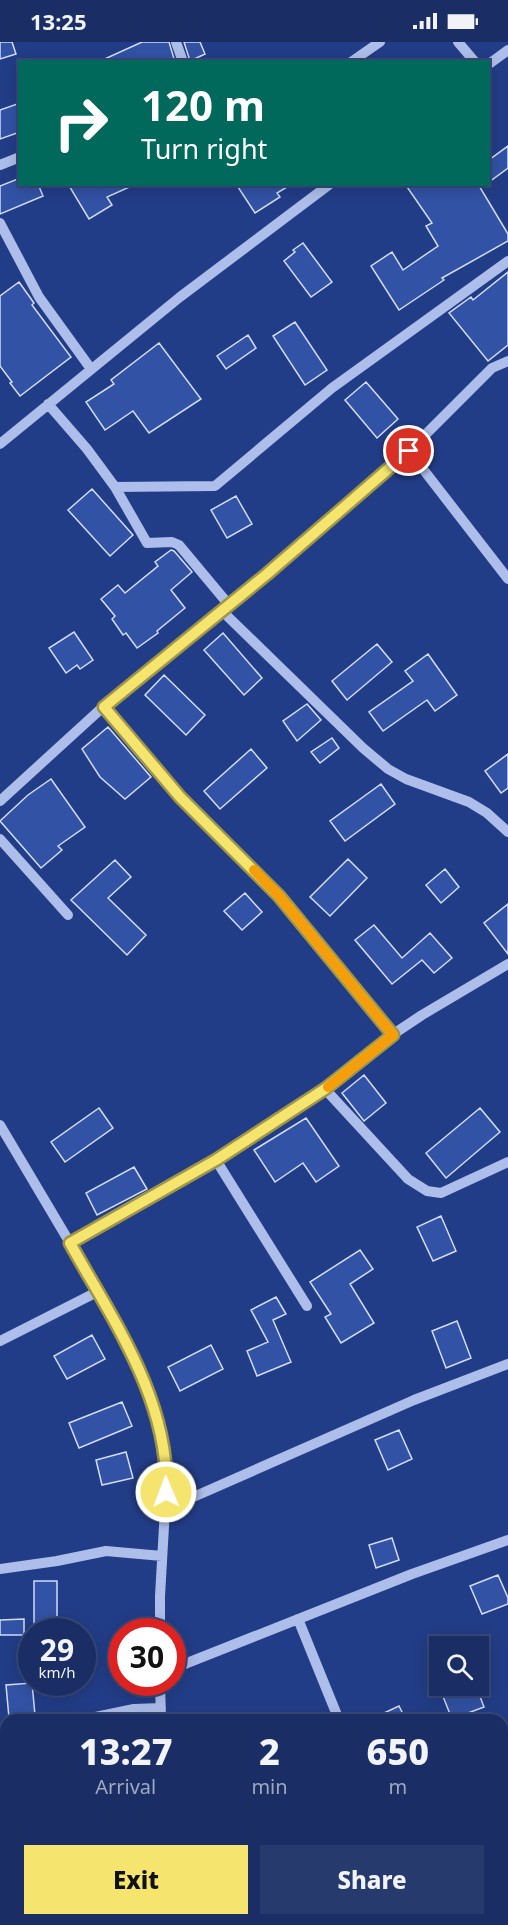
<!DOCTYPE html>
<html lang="en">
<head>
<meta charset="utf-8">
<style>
  :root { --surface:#1a2e65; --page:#273a6e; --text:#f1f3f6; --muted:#9fa8bf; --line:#384a79; --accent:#f5e56f }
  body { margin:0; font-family:"Noto Sans",sans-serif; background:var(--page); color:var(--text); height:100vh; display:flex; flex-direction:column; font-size:22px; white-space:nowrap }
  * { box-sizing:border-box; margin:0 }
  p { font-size:20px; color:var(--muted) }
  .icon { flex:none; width:33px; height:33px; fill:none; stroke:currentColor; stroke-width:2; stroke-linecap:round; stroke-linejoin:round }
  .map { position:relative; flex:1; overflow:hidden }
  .details { position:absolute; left:0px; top:1672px; width:508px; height:212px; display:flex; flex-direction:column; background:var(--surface); border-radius:18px 18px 0 0; box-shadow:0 3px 15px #0003,0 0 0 2px var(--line) }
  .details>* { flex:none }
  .guide { position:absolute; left:18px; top:18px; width:472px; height:126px; border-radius:0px; box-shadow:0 3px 15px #0003,0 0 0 2px var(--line); background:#00695c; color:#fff; overflow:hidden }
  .tools { position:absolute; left:429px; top:1594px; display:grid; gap:12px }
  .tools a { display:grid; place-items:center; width:60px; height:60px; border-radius:0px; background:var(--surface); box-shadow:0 3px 15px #0003,0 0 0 2px var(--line); font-size:30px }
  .speed { position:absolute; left:18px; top:1576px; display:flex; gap:12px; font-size:30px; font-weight:700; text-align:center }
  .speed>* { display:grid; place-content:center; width:78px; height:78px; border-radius:50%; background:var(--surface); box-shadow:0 3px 15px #0003,0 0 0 2px var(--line); line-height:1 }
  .speed small { font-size:15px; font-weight:400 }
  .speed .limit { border:9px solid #d22; background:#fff; color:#111 }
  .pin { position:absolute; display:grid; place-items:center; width:51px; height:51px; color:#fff; margin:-26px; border:3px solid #fff; border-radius:50%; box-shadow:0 2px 6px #0007 }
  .me { position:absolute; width:66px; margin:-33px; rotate:359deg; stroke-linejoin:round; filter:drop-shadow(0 0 4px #0008) }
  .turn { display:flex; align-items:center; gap:21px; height:126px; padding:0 24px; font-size:27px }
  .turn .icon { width:78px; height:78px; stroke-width:2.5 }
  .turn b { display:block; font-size:42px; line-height:51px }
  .eta { display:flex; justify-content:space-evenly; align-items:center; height:102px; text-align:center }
  .eta b { font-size:36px; font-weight:800; line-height:42px }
  .cta { display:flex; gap:12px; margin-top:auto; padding:12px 24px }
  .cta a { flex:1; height:69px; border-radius:0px; background:var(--accent); color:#111; font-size:24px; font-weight:800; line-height:69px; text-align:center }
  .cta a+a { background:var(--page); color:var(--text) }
  .status { display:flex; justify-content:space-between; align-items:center; height:42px; padding:0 30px; background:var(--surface); direction:ltr }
  .status svg { height:16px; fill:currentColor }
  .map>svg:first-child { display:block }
  .building { fill:#3252a5; stroke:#d2dcf7; stroke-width:1.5 }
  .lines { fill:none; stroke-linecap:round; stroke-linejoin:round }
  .minor { stroke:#adbeea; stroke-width:10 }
  .route-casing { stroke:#9f9548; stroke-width:15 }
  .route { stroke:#f5e56f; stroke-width:10 }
  .slow { stroke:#f59e0b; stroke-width:10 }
</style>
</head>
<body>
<div class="status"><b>13:25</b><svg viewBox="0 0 49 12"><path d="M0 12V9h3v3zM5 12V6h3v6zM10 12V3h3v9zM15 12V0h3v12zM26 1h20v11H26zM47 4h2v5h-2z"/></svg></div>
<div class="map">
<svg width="508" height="1883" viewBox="0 0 508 1883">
  <rect width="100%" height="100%" fill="#223d87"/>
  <path class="building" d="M0,0H12L16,12L0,17Z
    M142,0H169L175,20H98Z
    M184,0H200L205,12L190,19Z
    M20,61V90L0,97V68Z
    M508,104V126L489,140V118Z
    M20,136V142H38L43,154L0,172V144Z
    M68,142H136L107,155L112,163L89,177Z
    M236,142H292L277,151L280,155L255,171Z
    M405,142H478L508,192V199L442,236L444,238L399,268L371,224L392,210L403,228L438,204L426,184L432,181Z
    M303,201L332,240L311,255L284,219L295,210L293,208Z
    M508,230V303L488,319L449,271L471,255L473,258Z
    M19,240L34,261L32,263L71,315L20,354L10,341L12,340L0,324V254Z
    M295,280L327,328L305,343L273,294Z
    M248,293L256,306L226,327L217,314Z
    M159,301L201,357L149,391L133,369L105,388L86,360L114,342L111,338Z
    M366,340L398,377L377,396L345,358Z
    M92,447L133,493L110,514L68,468Z
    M236,454L252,482L227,496L211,468Z
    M171,508L174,509L192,530L171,548L185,566L157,589L158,591L137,606L126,591L123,593L112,577L115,574L101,557L118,543L125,551L158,524L155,520Z
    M74,590L93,618L80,627L77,623L66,631L49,606Z
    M223,591L262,636L244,653L204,608Z
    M377,602L392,620L347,658L332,639Z
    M428,612L457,653L435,669L427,658L383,689L369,670L413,639L405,629Z
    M164,633L205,673L186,693L145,653Z
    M307,662L321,678L297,699L283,679Z
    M108,685L151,735L125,757L100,735L82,707Z
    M332,696L339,706L320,721L311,710Z
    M251,707L267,726L220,767L204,749Z
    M508,712V746L501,751L485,729Z
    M51,737L85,785L58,804L62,808L41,826L0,779L28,753Z
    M381,742L395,762L345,799L330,779Z
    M348,817L367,836L330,874L310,855Z
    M115,818L131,835L108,856L146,893L127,913L71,858Z
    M445,827L459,845L441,861L426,843Z
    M245,851L262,870L242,888L224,869Z
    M508,862V912L484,881Z
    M374,883L402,916L430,891L452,916L434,931L422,918L392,942L355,898Z
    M364,1033L386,1061L364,1079L342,1051Z
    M99,1066L113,1086L65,1120L51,1100Z
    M480,1066L500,1090L446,1136L426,1111Z
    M306,1076L339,1124L316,1140L303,1121L275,1140L254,1108Z
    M134,1125L147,1147L97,1173L86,1151Z
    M441,1174L456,1209L433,1219L417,1185Z
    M360,1208L373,1227L350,1242L374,1281L341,1301L325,1275L331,1272L310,1240Z
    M276,1255L286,1272L273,1278L291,1320L257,1334L247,1309L268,1300L251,1268Z
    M457,1279L471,1316L446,1326L432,1289Z
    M92,1293L105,1317L67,1337L54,1314Z
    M211,1303L223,1327L180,1349L168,1325Z
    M122,1360L132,1384L79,1406L69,1381Z
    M399,1388L412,1417L388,1428L375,1398Z
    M126,1410L133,1436L102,1443L96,1418Z
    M392,1496L399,1518L376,1526L369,1503Z
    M498,1533L508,1556V1562L482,1572L470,1544Z
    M34,1539H57V1586H34Z
    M24,1577V1593H0V1578Z
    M32,1641L35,1673L9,1676L6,1643Z
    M462,1644H476L484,1665L452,1677L442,1652Z
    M399,1664L406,1678H369Z"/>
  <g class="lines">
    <path class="minor" d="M176,0L183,20
      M458,0L475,20
      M351,20L380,0
      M489,22L508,8
      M0,123L20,115
      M0,181L39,255L91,327
      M48,362L87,407L115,445L215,444L332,346L508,219
      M0,402L180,255L330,142
      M409,409L508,537
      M115,445L147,501L172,500L179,503L229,563
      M222,569L363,706L388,727L406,737L469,760L487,771L508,790
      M103,665L180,755L279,854L392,993
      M0,759L103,665L267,532L409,409L492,326L508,319
      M0,797L68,873
      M325,1047L408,1137L427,1149L441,1151L508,1120
      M0,1083L70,1201L147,1343L164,1405L167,1432L160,1554V1590
      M216,1118L307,1264
      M70,1201L216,1118L325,1047L392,993L422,973L508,922
      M0,1299L97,1250
      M166,1467L414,1358L508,1322
      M0,1527L57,1519L106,1509L162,1514
      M298,1577L339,1678
      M172,1627L412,1532L508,1498
      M160,1641L161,1678
      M81,1678L134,1667L161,1666
      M0,1697L6,1695
      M181,1878L182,1883
      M388,1878L390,1883
      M3,1883L14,1878"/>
  </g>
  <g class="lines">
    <g class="route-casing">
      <path id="route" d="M166,1450C170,1358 112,1277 70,1201L216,1118L325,1047L393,993L279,854L180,755L104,665L267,532L409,409"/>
    </g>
    <use href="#route" class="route"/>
    <path class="slow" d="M254,828L279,854L393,993L328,1045"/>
  </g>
</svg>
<div class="tools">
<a><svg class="icon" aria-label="search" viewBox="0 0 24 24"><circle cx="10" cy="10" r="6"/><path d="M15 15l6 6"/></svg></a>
</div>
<div class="speed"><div>29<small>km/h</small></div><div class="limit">30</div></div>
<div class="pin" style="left:409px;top:409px;background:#d93025"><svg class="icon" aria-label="arrive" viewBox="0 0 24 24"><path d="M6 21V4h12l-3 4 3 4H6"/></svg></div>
<svg class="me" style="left:166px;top:1450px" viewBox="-20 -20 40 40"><circle r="17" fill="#f5e56f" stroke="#fff" stroke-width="3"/><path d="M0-11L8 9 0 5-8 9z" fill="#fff"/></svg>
<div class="guide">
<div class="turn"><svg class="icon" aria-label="right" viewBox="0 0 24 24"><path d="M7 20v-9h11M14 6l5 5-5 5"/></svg><div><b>120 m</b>Turn right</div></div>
</div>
<section class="details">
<div class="eta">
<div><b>13:27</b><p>Arrival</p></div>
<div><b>2</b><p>min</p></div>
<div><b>650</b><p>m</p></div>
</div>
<div class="cta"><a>Exit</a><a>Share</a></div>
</section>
</div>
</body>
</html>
